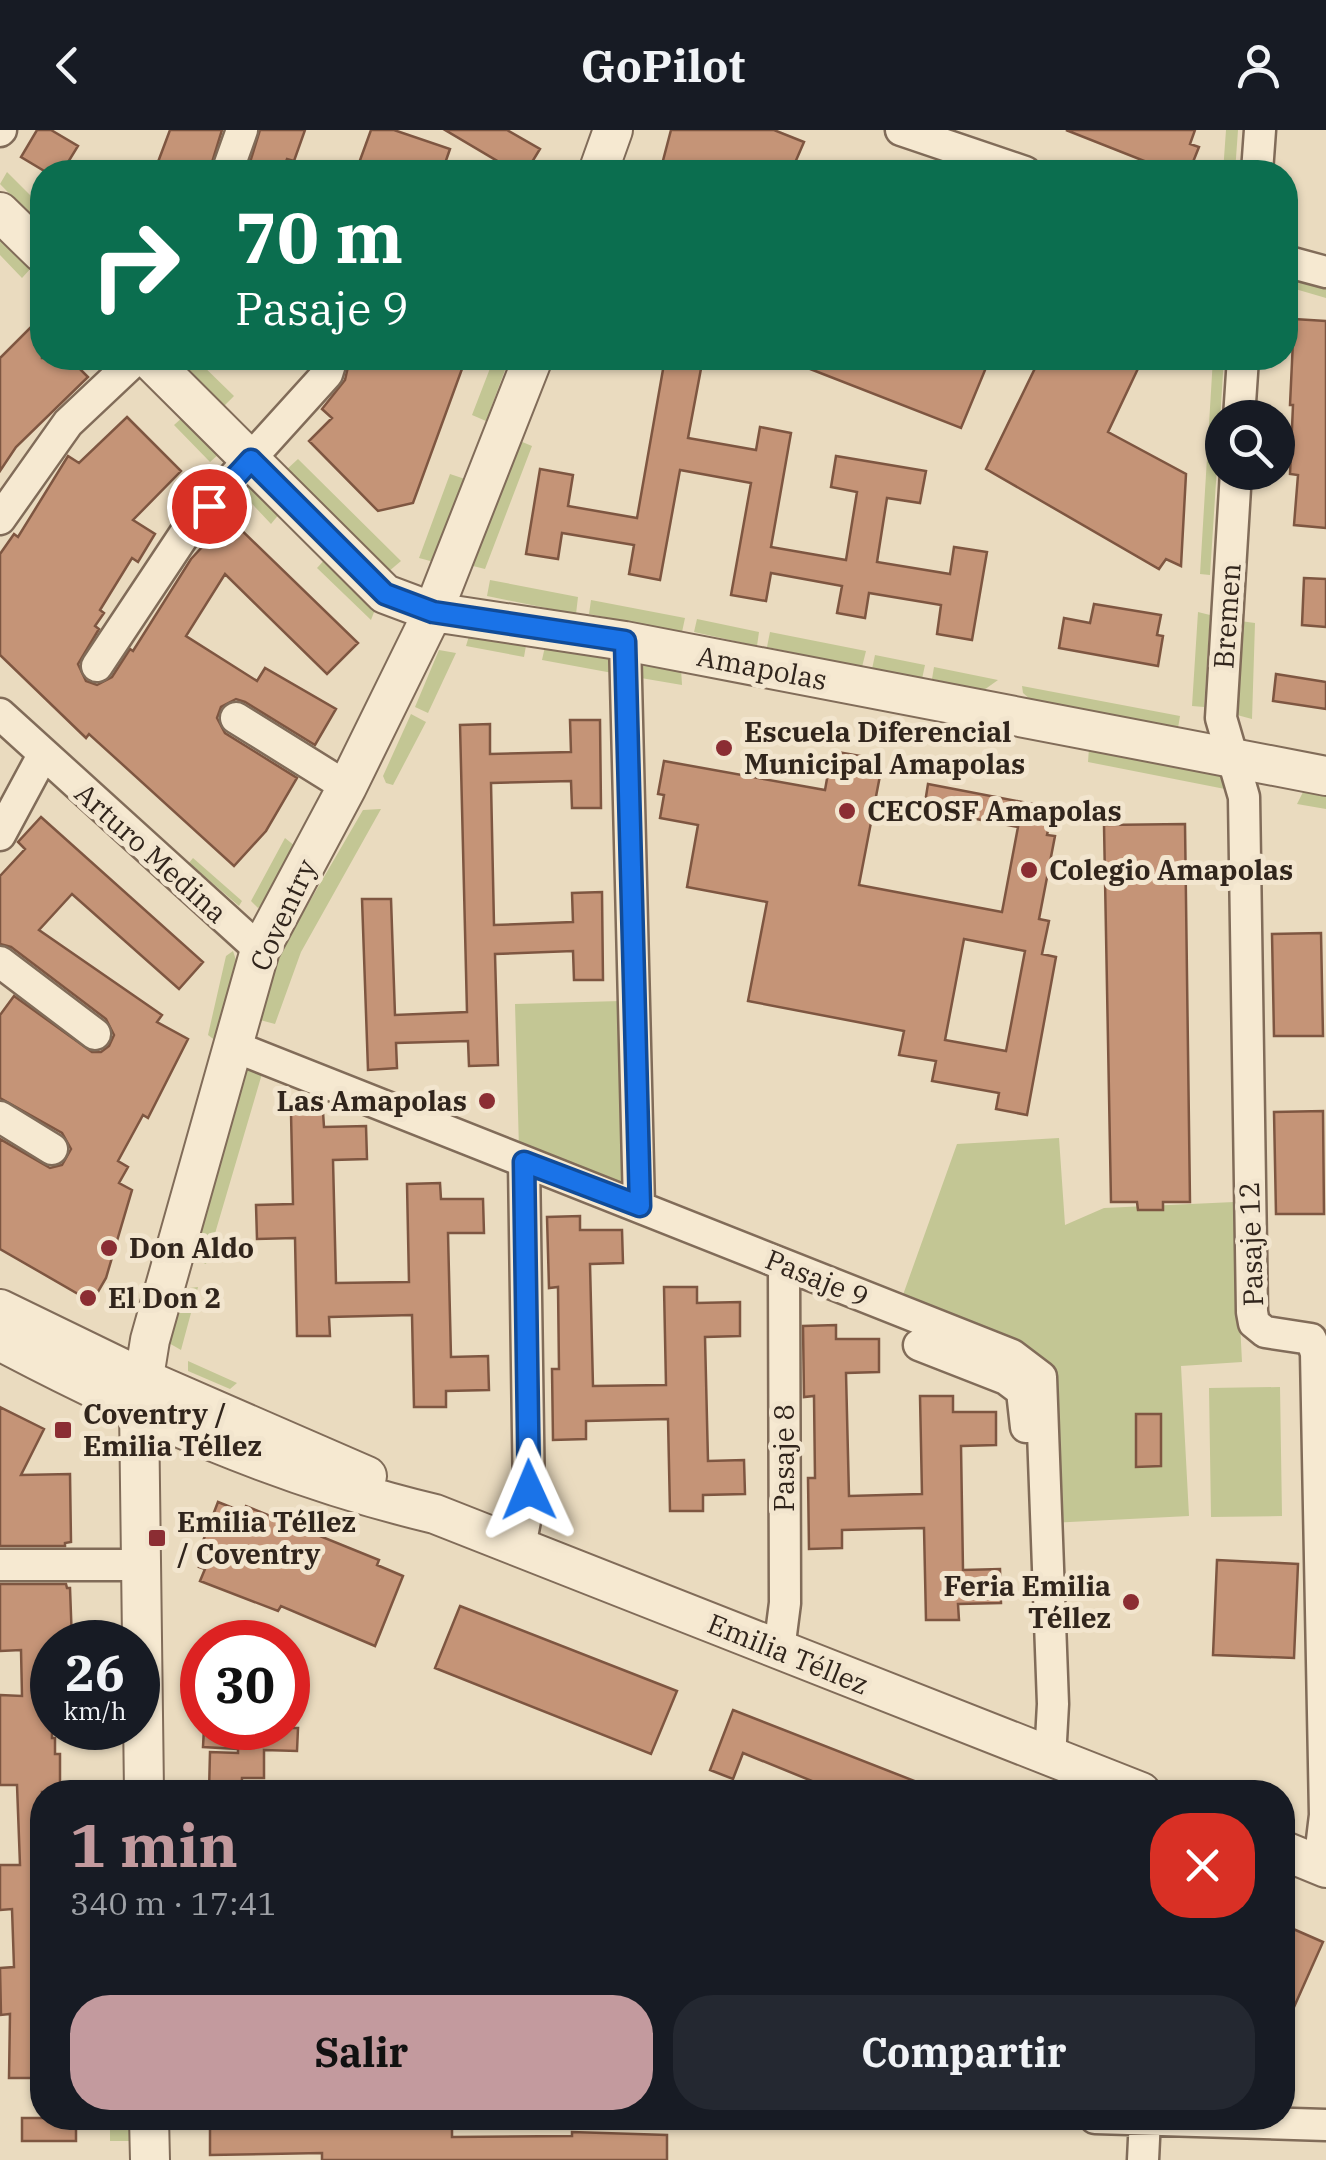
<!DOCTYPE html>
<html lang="es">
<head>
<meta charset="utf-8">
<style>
  :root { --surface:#171b24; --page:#242831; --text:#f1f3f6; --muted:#9ea1a6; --accent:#c39a9e }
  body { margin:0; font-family:"IBM Plex Serif",serif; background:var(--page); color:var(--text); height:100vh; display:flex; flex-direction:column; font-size:38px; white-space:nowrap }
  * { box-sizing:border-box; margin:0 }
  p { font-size:32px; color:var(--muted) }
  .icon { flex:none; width:55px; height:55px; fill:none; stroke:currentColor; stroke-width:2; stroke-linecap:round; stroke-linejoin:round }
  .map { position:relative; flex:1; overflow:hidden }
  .panel { position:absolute; left:30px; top:1650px; width:1265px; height:350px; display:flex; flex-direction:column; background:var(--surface); border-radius:40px; box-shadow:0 2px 8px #0004 }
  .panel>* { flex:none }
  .guide { position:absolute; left:30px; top:30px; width:1268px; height:210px; border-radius:40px; box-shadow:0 2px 8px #0004; background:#0b6e4f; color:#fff; overflow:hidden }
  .fabs { position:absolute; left:1205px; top:270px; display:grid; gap:20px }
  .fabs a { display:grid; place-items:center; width:90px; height:90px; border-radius:50%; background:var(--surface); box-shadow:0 2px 8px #0004; font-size:50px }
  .speed { position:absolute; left:30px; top:1490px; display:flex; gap:20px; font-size:50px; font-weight:700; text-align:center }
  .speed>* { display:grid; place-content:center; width:130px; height:130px; border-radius:50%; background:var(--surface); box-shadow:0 2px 8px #0004; line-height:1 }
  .speed small { font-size:25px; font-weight:400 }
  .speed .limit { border:15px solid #d22; background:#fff; color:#111 }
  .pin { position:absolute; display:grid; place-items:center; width:85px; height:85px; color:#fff; margin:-42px; border:5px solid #fff; border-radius:50%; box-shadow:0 2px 10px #0007 }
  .me { position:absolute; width:110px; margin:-55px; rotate:359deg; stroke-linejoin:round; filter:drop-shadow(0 0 8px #0008) }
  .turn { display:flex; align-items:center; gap:35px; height:210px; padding:0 40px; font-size:45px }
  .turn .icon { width:130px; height:130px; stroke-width:2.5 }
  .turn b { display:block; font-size:70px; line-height:85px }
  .round { display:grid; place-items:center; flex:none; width:105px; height:105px; border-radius:40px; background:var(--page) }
  .overview { display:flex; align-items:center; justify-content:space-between; height:170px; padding:0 40px }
  h1 { font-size:60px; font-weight:700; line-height:75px; color:var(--accent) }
  .action { display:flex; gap:20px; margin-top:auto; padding:20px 40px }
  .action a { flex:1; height:115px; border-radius:40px; background:var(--accent); color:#111; font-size:40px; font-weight:700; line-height:115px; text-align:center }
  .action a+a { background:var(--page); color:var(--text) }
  header { display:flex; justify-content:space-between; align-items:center; height:130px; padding:0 40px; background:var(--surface); font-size:45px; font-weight:700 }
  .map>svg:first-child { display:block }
  .green { fill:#c3c694 }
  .building { fill:#c59477; stroke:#7e5641; stroke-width:2.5; fill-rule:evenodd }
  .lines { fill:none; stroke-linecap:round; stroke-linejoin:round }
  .minor-casing { stroke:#816c59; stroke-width:35 }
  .tertiary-casing { stroke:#816c59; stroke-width:42 }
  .minor { stroke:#f6e9d1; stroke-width:30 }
  .tertiary { stroke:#f6e9d1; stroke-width:38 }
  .route-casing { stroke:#114b97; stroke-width:25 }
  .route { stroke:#1a73e8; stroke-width:18 }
  .poi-dot { fill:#8b2d33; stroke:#f2e5ce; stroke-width:4 }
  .labels { text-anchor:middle; stroke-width:10; stroke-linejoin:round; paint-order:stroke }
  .street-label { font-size:28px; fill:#31251c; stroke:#f2e5ce }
  .poi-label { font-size:28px; font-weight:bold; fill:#31251c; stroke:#f2e5ce; text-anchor:start }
</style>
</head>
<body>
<header><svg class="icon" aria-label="back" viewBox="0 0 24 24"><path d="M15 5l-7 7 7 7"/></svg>GoPilot<svg class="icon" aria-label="person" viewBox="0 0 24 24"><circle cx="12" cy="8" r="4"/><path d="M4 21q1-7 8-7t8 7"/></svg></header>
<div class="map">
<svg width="1326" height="2030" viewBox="0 0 1326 2030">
  <rect width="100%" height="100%" fill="#eadbbf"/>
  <path class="green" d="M1226,0H1238L1235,42H1223Z
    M7,42L42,77V97L0,54Z
    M0,102L32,137L22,148L0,125Z
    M1285,144L1326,157V168L1285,156Z
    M171,228H195L234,266L222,278Z
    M494,228L508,232L486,291L472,285Z
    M1213,228H1224L1210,445L1200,444Z
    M184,286L220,323L210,332L174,295Z
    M515,309L532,316L485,439L469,435Z
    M298,329L401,431L388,442L285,341Z
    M450,344L465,349L434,432L419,428Z
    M249,350L280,383L271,394L239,360Z
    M327,427L376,477L371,490L317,438Z
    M490,450L578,467L576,484L487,466Z
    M591,470L685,488L682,502L589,484Z
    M1198,482L1210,485L1204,577L1192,576Z
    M697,489L759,502L757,516L694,502Z
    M1240,491L1255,493L1252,589L1237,585Z
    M471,499L527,510L524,527L466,516Z
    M770,502L866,521L862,537L767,517Z
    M546,512L618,527V544L542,530Z
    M439,520L456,523L428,583L415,577Z
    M875,525L925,535L922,549L872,539Z
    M641,530L681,538L682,555L635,547Z
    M934,537L998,550L984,560L932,549Z
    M1022,556L1180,586L1178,598L1031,570L1023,563Z
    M411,584L426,592L393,655L386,653L383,646Z
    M1089,618L1223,644L1225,659L1088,632Z
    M1310,660L1326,663V679L1297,674L1303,662Z
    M381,679L301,822L275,894L260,890L282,819L363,680Z
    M285,708L300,720L269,770L258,778L251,771Z
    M193,728L242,771L239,776L189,733Z
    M233,821L237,833L216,911L208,905L226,826Z
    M620,871L626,1062L519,1019L515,874Z
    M245,934L264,937L206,1134L194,1129L190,1121Z
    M1059,1008L1065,1095L1104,1078L1234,1072L1242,1232L1181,1236L1189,1386L1050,1393L1042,1228L899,1176L957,1014Z
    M198,1157L181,1220L167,1212L181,1159Z
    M188,1231L237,1253L230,1259L188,1241Z
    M1280,1257L1282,1386L1211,1387L1209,1258Z
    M110,1988H130V2011H110Z"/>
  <path class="building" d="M37,0H51L78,16L62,42H46L21,27Z
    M170,0H222L209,42H169L171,36L158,32Z
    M260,0H305L294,31L287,29L282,42H247Z
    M371,0H394L450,19L442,42H385L359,33Z
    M445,0H507L540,19L526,42H516Z
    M671,0H774L804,12L791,42H660Z
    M1066,0H1195L1190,14L1199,17L1189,42H1172Z
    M42,186V228H69L88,247L16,317L0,341V228Z
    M1294,189L1326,191V398L1294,395L1298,345L1290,344L1293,275H1290Z
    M350,228H466L413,373L378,381L309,311L332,288L322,279L345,250Z
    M665,228H703L688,308L756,320L760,297L791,303L771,417L846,430L857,362L831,357L836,326L926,341L920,373L887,368L877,432L950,444L954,417L987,422L972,510L937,504L941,475L869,463L865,488L837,483L842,456L771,443L766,471L731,465L751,353L680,340L660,450L629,444L634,415L562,403L558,429L526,424L540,339L573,345L568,376L637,388Z
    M782,228H990L961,298Z
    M1040,228H1143L1108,302L1186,344L1181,436L1166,429L1159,439L986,339Z
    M127,287L181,341L133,390L155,404L138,432L132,428L100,480L104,483L95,496L99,499L78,534L86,551L97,555L112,547L130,519L133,521L191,429L229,388L358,513L327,544L225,444L186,506L257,551L265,538L336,579L315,615L245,572L236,569L221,577L217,588L225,603L297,648L266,701L234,736L89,604L86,608L0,525V424L14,404L18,407L68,326L79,333Z
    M1304,448L1326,449V497L1302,495Z
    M1094,474L1161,485L1157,505L1163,506L1158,536L1059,518L1064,488L1090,493Z
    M1276,544L1326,552V579L1273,571Z
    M570,590H600L601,678H572L571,651L491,653L494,795L573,792L572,763L602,762L603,850H574L573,821L495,824L498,935L469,936L468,911L396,913L397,938L368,940L362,769H391L395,885L467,882L460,595L490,594V624L571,622Z
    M832,621L883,630L859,755L1002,782L1018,697L924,679L928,654L1053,678L1047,705L1055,706L1039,789L1049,791L1042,824L1056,827L1027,985L996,979L999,963L932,951L936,931L899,925L904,901L748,871L767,772L687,757L698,695L660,688L664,665L658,664L664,631L825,660ZM964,809L1025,821L1006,921L945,910Z
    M41,687L203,832L179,859L72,764L39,800L162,885L157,892L188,909L148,988L143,985L118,1031L128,1037L119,1053L132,1060L106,1148L92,1172L0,1119V1009L50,1038L62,1035L71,1019L62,1003L0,968V885L14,866L92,922H101L109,916L114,905L106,889L11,817L0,814V746L25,719L18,712Z
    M1185,694L1190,1072H1163V1080H1138L1137,1072H1111L1104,695Z
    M1321,803L1323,906H1274L1272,804Z
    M1323,981L1324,1084H1276L1274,982Z
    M323,982L324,997L366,996L367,1029L333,1030L336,1153L409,1152L407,1054L440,1053L441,1069H483L484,1103H448L451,1227L488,1226L489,1260L446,1261V1277H414L412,1185L329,1187L330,1206H297L295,1108L257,1109L256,1075L293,1074L291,983Z
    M580,1086V1100H622L623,1133L590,1134L593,1256L666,1255L664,1157H697V1173L740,1172V1206L705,1207L708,1331L744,1330L745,1364L703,1365V1381H670L668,1289L586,1291V1309L553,1310L552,1239H559L558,1157L549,1158L547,1087Z
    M836,1195V1209H879V1242L846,1243L849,1366L922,1364L920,1266H953V1282H996V1315L961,1316L963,1440L1000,1439L1001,1473L958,1474L959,1490H926L924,1398L842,1400V1418L809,1419L808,1348H815L814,1266L804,1267L803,1196Z
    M0,1277L44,1299L21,1345L70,1344L71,1412L65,1413V1416H0Z
    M1136,1284H1161V1336L1136,1337Z
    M218,1372L243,1382L246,1376L379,1430L377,1435L403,1446L375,1516L281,1476L278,1481L200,1451L205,1439L199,1437L204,1426L198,1424Z
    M1217,1430L1298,1434L1294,1528L1213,1525Z
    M0,1454H66L67,1458H70L72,1512H52V1608H55V1624H60V1662H42V1948H9L10,1884L1,1885L0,1838L14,1837L12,1779L0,1780V1735H20L17,1655H0V1565L22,1566L21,1520L0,1521Z
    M460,1476L677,1561L651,1624L435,1538Z
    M733,1580L940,1661V1662H839L743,1623L733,1649L710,1640Z
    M204,1598H298L297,1621L264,1620V1648H242L241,1662H209L210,1622L238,1623V1619L203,1617Z
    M1291,1798L1323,1812L1282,1904V1817Z
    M22,1988H76V2011H22Z
    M253,1988V1994L304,1995V1988H380V1993L452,1992V2007L572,2006V2002L667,2005V2030H322V2023L210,2025V1989Z"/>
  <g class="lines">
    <g class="minor-casing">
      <path id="minor" d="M901,0L1025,42
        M0,1L1,0
        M227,42L242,0
        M1257,42L1260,0
        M1285,131L1326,142
        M1239,288L1243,228
        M1236,342L1221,588L1244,667L1252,1182L1254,1193L1265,1202L1311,1209L1316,1223L1325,1685L1319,1735
        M0,389L68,293L137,228
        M625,511L639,1076
        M97,536L192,393L327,244L332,228
        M0,584L260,820
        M236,588L347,657
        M0,705L43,625
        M0,832L95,904
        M233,916L1012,1225L1041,1247L1053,1574L1050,1629
        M0,987L52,1019
        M919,1215L1006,1249L1022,1261L1026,1297
        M520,1417L529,1370L524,1032
        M0,1435H141
        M779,1520L785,1473L784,1136
        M1095,1988L1326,1995
        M1143,2030L1145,1988"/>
    </g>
    <g class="tertiary-casing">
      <path id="tertiary" d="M598,42L613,0
        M0,82L42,123
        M148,228L385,464L433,482L625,511L1326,646
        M0,1179L142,1248L367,1346
        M0,1211C138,1284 283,1348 435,1384L1141,1662
        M144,1662L139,1278L150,1210L260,820L347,657L433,482L533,228
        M1282,1720L1326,1738
        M149,1988L150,2030"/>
    </g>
    <use href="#minor" class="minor"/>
    <use href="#tertiary" class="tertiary"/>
  </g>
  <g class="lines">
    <g class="route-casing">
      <path id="route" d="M209,376L251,330L385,464L433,482L625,511L640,1076L524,1032L529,1360"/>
    </g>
    <use href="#route" class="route"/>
  </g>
  <g class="poi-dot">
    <circle cx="724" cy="618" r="10"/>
    <circle cx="847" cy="681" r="10"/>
    <circle cx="1029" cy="740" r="10"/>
    <circle cx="487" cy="971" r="10"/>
    <circle cx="109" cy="1118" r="10"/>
    <circle cx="88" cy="1168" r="10"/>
    <rect x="53" y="1290" width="20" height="20" rx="5"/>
    <rect x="147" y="1398" width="20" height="20" rx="5"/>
    <circle cx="1131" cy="1472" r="10"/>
  </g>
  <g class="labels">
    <g class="street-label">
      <text transform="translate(1227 486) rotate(-86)" y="10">Bremen</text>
      <text transform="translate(762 538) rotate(11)" y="10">Amapolas</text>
      <text transform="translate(151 723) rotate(42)" y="10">Arturo Medina</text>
      <text transform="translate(283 785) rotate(-65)" y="10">Coventry</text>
      <text transform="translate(1251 1114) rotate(-92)" y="10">Pasaje 12</text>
      <text transform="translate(817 1148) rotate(22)" y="10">Pasaje 9</text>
      <text transform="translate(784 1328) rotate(-90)" y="10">Pasaje 8</text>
      <text transform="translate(788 1524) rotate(22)" y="10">Emilia Téllez</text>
    </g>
    <g class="poi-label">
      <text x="744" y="612">Escuela Diferencial<tspan x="744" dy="32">Municipal Amapolas</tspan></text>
      <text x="867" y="691">CECOSF Amapolas</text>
      <text x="1049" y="750">Colegio Amapolas</text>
      <text x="467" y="981" text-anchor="end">Las Amapolas</text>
      <text x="129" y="1128">Don Aldo</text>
      <text x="108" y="1178">El Don 2</text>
      <text x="83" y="1294">Coventry /<tspan x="83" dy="32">Emilia Téllez</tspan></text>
      <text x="177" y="1402">Emilia Téllez<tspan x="177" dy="32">/ Coventry</tspan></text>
      <text x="1111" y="1466" text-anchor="end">Feria Emilia<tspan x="1111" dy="32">Téllez</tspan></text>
    </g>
  </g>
</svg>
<div class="fabs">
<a><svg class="icon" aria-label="search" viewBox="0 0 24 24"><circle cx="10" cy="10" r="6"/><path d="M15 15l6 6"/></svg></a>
</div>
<div class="speed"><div>26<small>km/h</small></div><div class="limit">30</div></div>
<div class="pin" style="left:209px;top:376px;background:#d93025"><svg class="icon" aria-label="arrive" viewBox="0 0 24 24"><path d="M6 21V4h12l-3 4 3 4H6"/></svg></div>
<svg class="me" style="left:529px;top:1360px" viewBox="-20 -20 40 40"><path d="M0-17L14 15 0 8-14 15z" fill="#1a73e8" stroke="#fff" stroke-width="4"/></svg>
<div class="guide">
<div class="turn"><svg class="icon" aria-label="right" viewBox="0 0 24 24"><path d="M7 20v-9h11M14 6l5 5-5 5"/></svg><div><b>70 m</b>Pasaje 9</div></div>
</div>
<section class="panel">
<div class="overview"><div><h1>1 min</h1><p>340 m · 17:41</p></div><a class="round" style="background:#d93025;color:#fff"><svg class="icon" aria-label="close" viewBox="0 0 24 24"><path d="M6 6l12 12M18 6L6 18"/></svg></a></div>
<div class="action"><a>Salir</a><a>Compartir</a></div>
</section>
</div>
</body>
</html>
